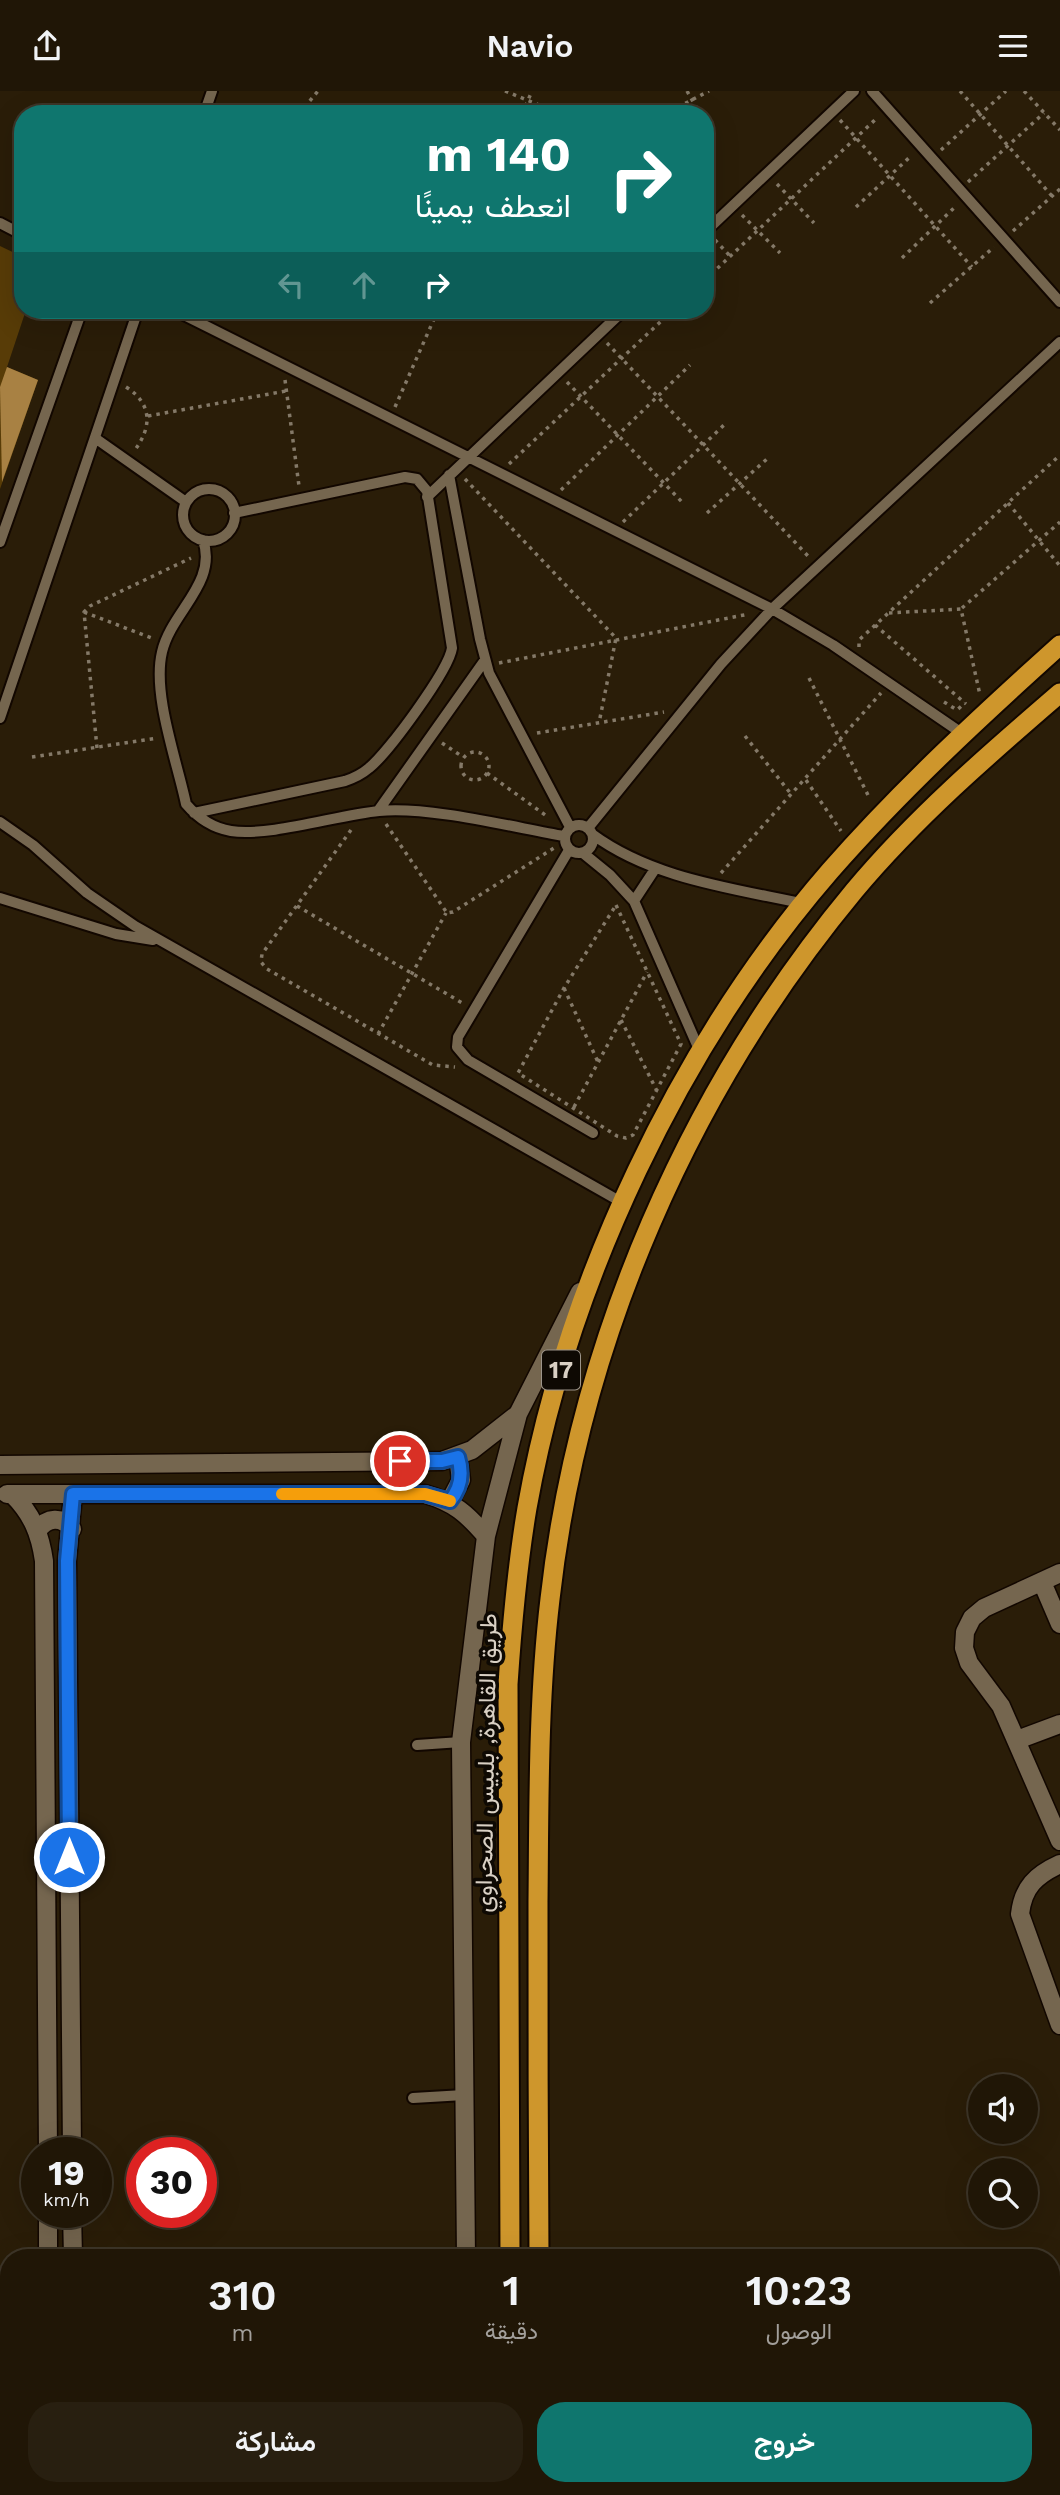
<!DOCTYPE html>
<html lang="ar">
<head>
<meta charset="utf-8">
<style>
  :root { --surface:#201606; --page:#281f10; --text:#f1f3f6; --muted:#a29f9b; --line:#3d3528; --accent:#0f766e }
  body { margin:0; font-family:"Work Sans",Vazirmatn,sans-serif; background:var(--page); color:var(--text); direction:rtl; height:100vh; display:flex; flex-direction:column; font-size:26px; white-space:nowrap }
  * { box-sizing:border-box; margin:0 }
  p { font-size:23px; color:var(--muted) }
  .icon { flex:none; width:38px; height:38px; fill:none; stroke:currentColor; stroke-width:2; stroke-linecap:round; stroke-linejoin:round }
  .map { position:relative; flex:1; overflow:hidden; direction:ltr }
  .side { position:absolute; left:0px; top:2158px; width:1060px; height:247px; display:flex; flex-direction:column; background:var(--surface); border-radius:28px 28px 0 0; box-shadow:0 7px 28px #0002,0 0 0 2px var(--line); direction:rtl }
  .side>* { flex:none }
  .hud { position:absolute; left:14px; top:14px; width:700px; height:214px; border-radius:28px; box-shadow:0 7px 28px #0002,0 0 0 2px var(--line); direction:rtl; background:#0f766e; color:#fff; overflow:hidden }
  .buttons { position:absolute; left:968px; top:1983px; display:grid; gap:14px }
  .buttons a { display:grid; place-items:center; width:70px; height:70px; border-radius:50%; background:var(--surface); box-shadow:0 7px 28px #0002,0 0 0 2px var(--line); font-size:35px }
  .speed { position:absolute; left:21px; top:2046px; display:flex; gap:14px; font-size:35px; font-weight:700; text-align:center }
  .speed>* { display:grid; place-content:center; width:91px; height:91px; border-radius:50%; background:var(--surface); box-shadow:0 7px 28px #0002,0 0 0 2px var(--line); line-height:1 }
  .speed small { font-size:18px; font-weight:400 }
  .speed .limit { border:10px solid #d22; background:#fff; color:#111 }
  .pin { position:absolute; display:grid; place-items:center; width:60px; height:60px; color:#fff; margin:-30px; border:4px solid #fff; border-radius:50%; box-shadow:0 2px 7px #0007 }
  .me { position:absolute; width:77px; margin:-38px; rotate:0deg; stroke-linejoin:round; filter:drop-shadow(0 0 5px #0008) }
  .turn { display:flex; align-items:center; gap:24px; height:147px; padding:0 28px; font-size:32px }
  .turn .icon { width:91px; height:91px; stroke-width:2.5 }
  .turn b { display:block; font-size:49px; line-height:60px }
  .lanes { display:flex; align-items:center; height:66px; padding:0 28px; background:#0003; justify-content:center; gap:35px; direction:ltr }
  .lanes .off { opacity:.35 }
  .eta { display:flex; justify-content:space-evenly; align-items:center; height:119px; text-align:center }
  .eta b { font-size:42px; font-weight:600; line-height:49px }
  .primary-button { display:flex; gap:14px; margin-top:auto; padding:14px 28px }
  .primary-button a { flex:1; height:80px; border-radius:28px; background:var(--accent); color:#fff; font-size:28px; font-weight:600; line-height:80px; text-align:center }
  .primary-button a+a { background:var(--page); color:var(--text) }
  header { display:flex; justify-content:space-between; align-items:center; height:91px; padding:0 28px; background:var(--surface); font-size:32px; font-weight:600 }
  .map>svg:first-child { display:block }
  .green { fill:#583c07 }
  .building { fill:#a88143 }
  .lines { fill:none; stroke-linecap:round; stroke-linejoin:round }
  .service-casing { stroke:#120700; stroke-width:14 }
  .minor-casing { stroke:#120700; stroke-width:21 }
  .trunk-casing { stroke:#120700; stroke-width:23 }
  .path { stroke:#847968; stroke-width:3.5; stroke-dasharray:3.5 5; stroke-linecap:butt }
  .service { stroke:#75664f; stroke-width:10 }
  .minor { stroke:#75664f; stroke-width:18 }
  .trunk { stroke:#ce962c; stroke-width:19 }
  .route-casing { stroke:#114b97; stroke-width:18 }
  .route { stroke:#1a73e8; stroke-width:12 }
  .slow { stroke:#f59e0b; stroke-width:12 }
  .labels { text-anchor:middle; stroke-width:7; stroke-linejoin:round; paint-order:stroke }
  .shield { fill:#0e0903; stroke:#9c948a; stroke-width:2 }
  .shield-label { font-size:23px; font-weight:bold; fill:#d9d0c4 }
  .street-label { font-size:24px; fill:#d9d0c4; stroke:#0e0903 }
</style>
</head>
<body>
<header><svg class="icon" aria-label="menu" viewBox="0 0 24 24"><path d="M4 6h16M4 12h16M4 18h16"/></svg>Navio<svg class="icon" aria-label="share" viewBox="0 0 24 24"><path d="M12 15V3M7 8l5-5 5 5M5 13v7h14v-7"/></svg></header>
<div class="map">
<svg width="1060" height="2404" viewBox="0 0 1060 2404">
  <rect width="100%" height="100%" fill="#2a1d08"/>
  <path class="green" d="M0,155L23,166V219H26L7,276L38,289L0,398Z"/>
  <path class="building" d="M7,276L38,289L2,391L0,296Z"/>
  <g class="lines">
    <g class="service-casing">
      <path id="service" d="M872,0L1060,211
        M204,23L212,0
        M0,132L23,144
        M705,141L854,0
        M174,219L772,518L833,554L963,643
        M95,347L186,411
        M449,384L480,548L489,582L570,736
        M183 424a26 26 0 1 1 52 0a26 26 0 1 1-52 0Z
        M427,406L624,219
        M203,449C218,492 171,521 162,561C152,603 177,670 186,713C198,727 213,737 231,740C269,746 338,724 379,720C429,715 512,736 564,745
        M0,451L82,219
        M0,627L138,219
        M378,720L485,569
        M194,722L345,690C354,687 362,683 369,677C388,662 449,579 452,557L427,400L417,388L405,386L234,422
        M0,731L33,754L87,802L135,835L623,1112
        M565 748a14 14 0 1 1 28 0a14 14 0 1 1-28 0Z
        M588,737L721,573L772,518L1060,251
        M592,743C653,788 732,797 805,813
        M569,759L458,946L457,956L468,969L593,1042
        M583,762L610,784L634,810L701,963
        M0,807L116,843L153,849
        M634,810L655,778
        M417,1654L461,1651
        M413,2007L464,2004"/>
    </g>
    <g class="minor-casing">
      <path id="minor" d="M0,1374L442,1370L472,1359L518,1323
        M7,1403H425C454,1411 467,1423 486,1445
        M12,1403C32,1423 40,1442 44,1470L48,2062
        M450,1410L461,1389L458,1365
        M38,1439C47,1426 62,1425 72,1438
        M1060,1482L984,1517L972,1527L965,1541L964,1557L969,1572L1001,1615L1060,1750
        M1042,1491L1060,1533
        M1017,1649L1060,1633
        M1060,1773C1036,1784 1023,1796 1020,1823L1060,1934
        M72,2062L67,1470L73,1403
        M48,2121V2166
        M72,2121L73,2166
        M466,2166L461,1651L486,1445L518,1323L580,1201
        M50,2396V2404
        M75,2396V2404
        M468,2396V2404"/>
    </g>
    <g class="trunk-casing">
      <path id="trunk" d="M510,2166L508,1593C512,1534 517,1476 527,1417C567,1192 680,953 830,780C901,699 980,626 1060,554
        M539,2166C538,2048 538,1929 538,1811C539,1710 538,1609 550,1508C579,1250 689,999 854,800C915,727 988,664 1060,602
        M513,2396V2404
        M543,2396V2404"/>
    </g>
    <path class="path" d="M505,0L561,23
      M687,0L700,23
      M960,0L1052,105
      M1024,0L1060,39
      M299,23L318,0
      M522,23L532,0
      M653,23L684,13L709,0
      M840,29L972,176
      M941,59L1006,0
      M968,91L1044,22
      M777,93L814,132
      M856,116L911,65
      M742,124L780,162
      M1013,140L1060,98
      M715,149L730,165
      M902,167L956,115
      M705,189L877,27
      M930,212L994,156
      M607,252L808,465
      M285,289L299,395
      M567,291L682,411
      M126,296C153,313 152,337 134,360
      M395,316L438,219
      M148,325L286,300
      M509,373L673,219
      M465,388L616,547L599,632
      M561,399L690,274
      M1008,412L1060,475
      M707,422L768,367
      M623,431L724,334
      M962,517L1060,431
      M84,521L154,548
      M889,522L961,518L980,604
      M875,534L966,613
      M859,556V549L1060,364
      M499,572L749,523
      M809,587L870,708
      M944,611L957,619L965,612
      M537,642L664,621
      M745,645L791,703
      M442,652L463,666
      M97,657L84,521L90,515L191,467
      M461 675a14 14 0 1 1 28 0a14 14 0 1 1-28 0Z
      M32,666L158,647
      M487,682L548,726
      M806,689L841,740
      M386,733L447,822L453,821L554,757
      M351,739L262,863L261,871L267,878L433,974L455,976
      M721,782L881,602
      M616,814L681,953L633,1044L626,1047L617,1045L518,982L564,897Z
      M297,815L464,913
      M564,897L598,971
      M621,929L657,1000
      M378,943L446,822
      M574,1016L647,881"/>
    <use href="#service" class="service"/>
    <use href="#minor" class="minor"/>
    <use href="#trunk" class="trunk"/>
  </g>
  <g class="lines">
    <g class="route-casing">
      <path id="route" d="M69,1766L67,1470L73,1403H425L450,1410C461,1397 463,1382 458,1366L442,1370H400"/>
    </g>
    <use href="#route" class="route"/>
    <path class="slow" d="M282,1403H425L450,1410"/>
  </g>
  <g class="labels">
    <rect class="shield" x="542" y="1259.5" width="38" height="39" rx="5"/>
    <g class="shield-label">
      <text x="561" y="1287">17</text>
    </g>
    <g class="street-label">
      <text transform="translate(486 1672) rotate(-89)" y="8">طريق القاهرة, بلبيس الصحراوي</text>
    </g>
  </g>
</svg>
<div class="buttons">
<a><svg class="icon" aria-label="sound" viewBox="0 0 24 24"><path d="M4 9h4l5-4v14l-5-4H4zM17 9q2 3 0 6"/></svg></a>
<a><svg class="icon" aria-label="search" viewBox="0 0 24 24"><circle cx="10" cy="10" r="6"/><path d="M15 15l6 6"/></svg></a>
</div>
<div class="speed"><div>19<small>km/h</small></div><div class="limit">30</div></div>
<div class="pin" style="left:400px;top:1370px;background:#d93025"><svg class="icon" aria-label="arrive" viewBox="0 0 24 24"><path d="M6 21V4h12l-3 4 3 4H6"/></svg></div>
<svg class="me" style="left:69px;top:1766px" viewBox="-20 -20 40 40"><circle r="17" fill="#1a73e8" stroke="#fff" stroke-width="3"/><path d="M0-11L8 9 0 5-8 9z" fill="#fff"/></svg>
<div class="hud">
<div class="turn"><svg class="icon" aria-label="right" viewBox="0 0 24 24"><path d="M7 20v-9h11M14 6l5 5-5 5"/></svg><div><b>140 m</b>انعطف يمينًا</div></div>
<div class="lanes"><svg class="icon off" aria-label="left" viewBox="0 0 24 24"><path d="M17 20v-9H6M10 6l-5 5 5 5"/></svg><svg class="icon off" aria-label="ahead" viewBox="0 0 24 24"><path d="M12 20V5M6 11l6-6 6 6"/></svg><svg class="icon" aria-label="right" viewBox="0 0 24 24"><path d="M7 20v-9h11M14 6l5 5-5 5"/></svg></div>
</div>
<section class="side">
<div class="eta">
<div><b>10:23</b><p>الوصول</p></div>
<div><b>1</b><p>دقيقة</p></div>
<div><b>310</b><p>m</p></div>
</div>
<div class="primary-button"><a>خروج</a><a>مشاركة</a></div>
</section>
</div>
</body>
</html>
